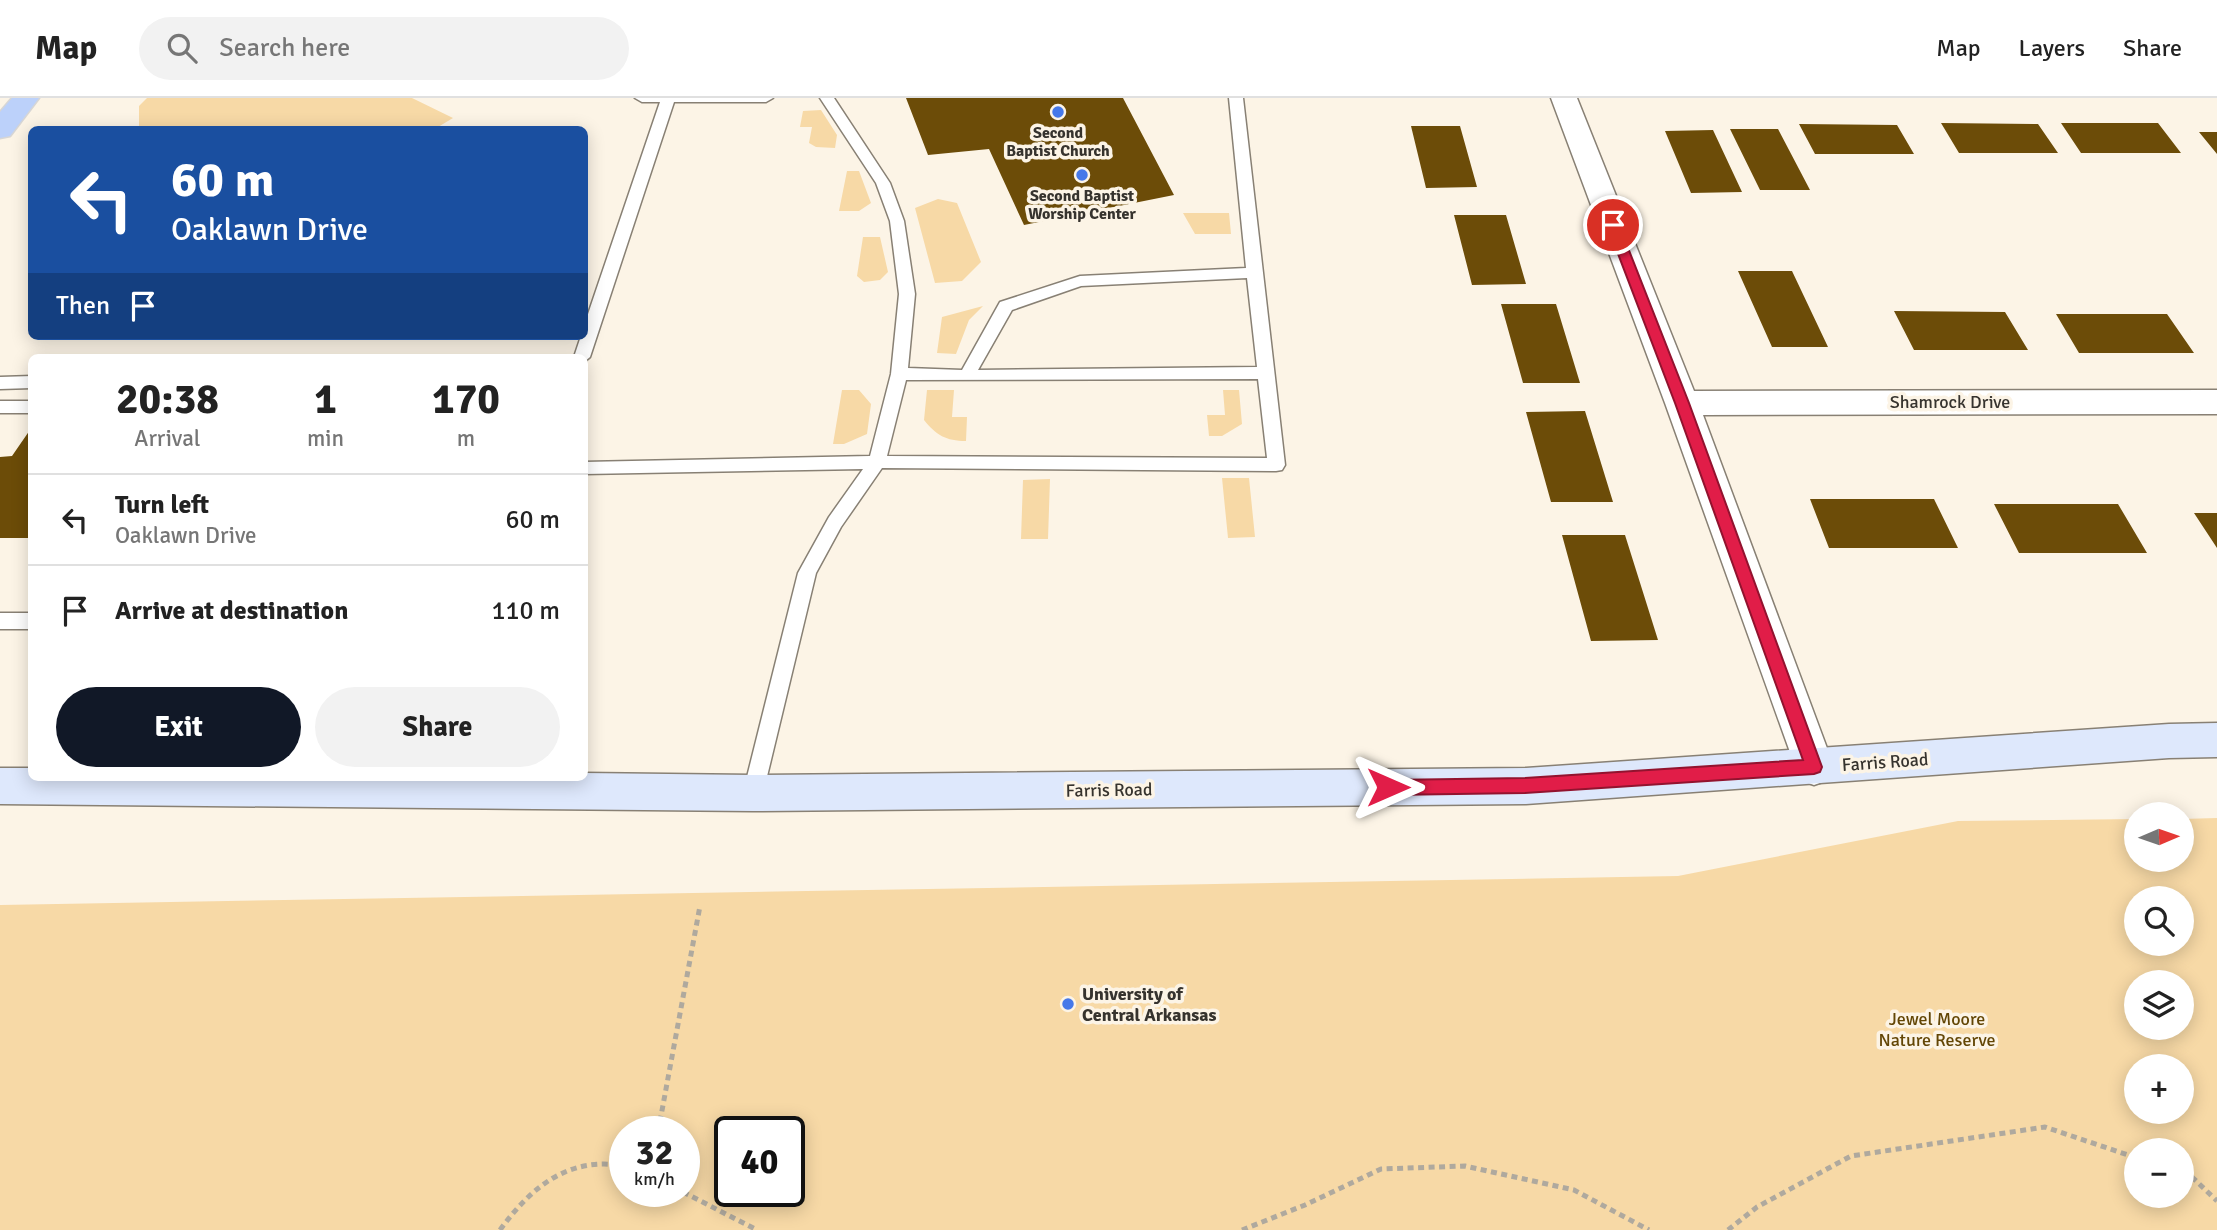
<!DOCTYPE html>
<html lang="en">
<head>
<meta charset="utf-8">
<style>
  :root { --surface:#fff; --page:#f2f2f2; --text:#222; --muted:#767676; --line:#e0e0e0; --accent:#111827 }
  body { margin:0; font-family:Signika,sans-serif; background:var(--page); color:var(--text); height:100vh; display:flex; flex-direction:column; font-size:26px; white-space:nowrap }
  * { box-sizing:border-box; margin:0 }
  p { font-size:23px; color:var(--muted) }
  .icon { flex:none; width:38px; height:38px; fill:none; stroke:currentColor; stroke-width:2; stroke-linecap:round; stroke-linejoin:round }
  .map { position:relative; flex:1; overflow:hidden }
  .panel { position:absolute; left:28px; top:256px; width:560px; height:427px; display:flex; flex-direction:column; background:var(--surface); border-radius:10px; box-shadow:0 4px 18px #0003 }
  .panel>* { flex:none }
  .hud { position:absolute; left:28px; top:28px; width:560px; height:214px; border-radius:10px; box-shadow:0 4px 18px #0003; background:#1a4fa0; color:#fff; overflow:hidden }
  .needle { width:46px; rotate:88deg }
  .buttons { position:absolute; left:2124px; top:704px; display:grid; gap:14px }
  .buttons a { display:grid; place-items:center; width:70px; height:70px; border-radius:50%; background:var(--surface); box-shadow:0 4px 18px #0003; font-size:35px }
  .speed { position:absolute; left:609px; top:1018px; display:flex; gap:14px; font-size:35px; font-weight:700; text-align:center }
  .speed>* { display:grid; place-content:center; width:91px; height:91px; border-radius:50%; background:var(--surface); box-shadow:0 4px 18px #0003; line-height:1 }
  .speed small { font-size:18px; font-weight:400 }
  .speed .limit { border:4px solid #111; border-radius:10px; background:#fff; color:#111 }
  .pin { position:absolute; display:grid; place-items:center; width:60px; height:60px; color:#fff; margin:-30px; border:4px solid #fff; border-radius:50%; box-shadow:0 2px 7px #0007 }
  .me { position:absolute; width:77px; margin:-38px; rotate:90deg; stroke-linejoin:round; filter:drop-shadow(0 0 5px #0008) }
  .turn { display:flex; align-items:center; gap:24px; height:147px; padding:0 28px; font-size:32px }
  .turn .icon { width:91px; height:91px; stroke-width:2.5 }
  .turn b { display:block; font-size:49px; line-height:60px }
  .then { display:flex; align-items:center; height:66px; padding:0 28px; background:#0003; gap:14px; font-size:26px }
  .eta { display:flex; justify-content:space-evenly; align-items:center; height:119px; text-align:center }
  .eta b { font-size:42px; font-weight:700; line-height:49px }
  .button { display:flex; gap:14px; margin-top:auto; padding:14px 28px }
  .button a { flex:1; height:80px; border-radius:42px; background:var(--accent); color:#fff; font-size:28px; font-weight:700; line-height:80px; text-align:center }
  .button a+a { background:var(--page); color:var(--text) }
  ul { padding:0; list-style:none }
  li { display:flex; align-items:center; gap:21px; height:91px; padding:0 28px; border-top:2px solid var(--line) }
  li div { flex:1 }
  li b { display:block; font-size:26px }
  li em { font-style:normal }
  header { display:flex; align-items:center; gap:42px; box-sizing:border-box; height:98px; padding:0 35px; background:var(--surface); border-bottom:2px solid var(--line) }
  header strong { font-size:33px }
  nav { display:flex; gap:38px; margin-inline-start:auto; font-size:24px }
  .search { width:490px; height:63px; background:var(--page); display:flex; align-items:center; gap:18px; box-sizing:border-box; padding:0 24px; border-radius:38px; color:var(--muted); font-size:26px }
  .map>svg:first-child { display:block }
  .green { fill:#f7d9a6; fill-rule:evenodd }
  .building { fill:#6c4c08 }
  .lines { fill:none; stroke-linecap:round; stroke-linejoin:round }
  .lane-casing { stroke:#888074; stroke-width:3 }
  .street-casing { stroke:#888074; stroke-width:3 }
  .secondary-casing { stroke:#888074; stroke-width:3 }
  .primary-casing { stroke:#d7d6d5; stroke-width:3 }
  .path { stroke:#afa99e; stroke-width:5; stroke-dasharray:6 4.5; stroke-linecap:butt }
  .lane { fill:#fff; fill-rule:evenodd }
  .street { fill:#fff; fill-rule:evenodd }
  .secondary { fill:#dee8fc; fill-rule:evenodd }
  .primary { fill:#bcd1fa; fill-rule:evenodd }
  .route { fill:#e11d48; stroke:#92132f; stroke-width:2 }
  .poi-dot { fill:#4578e9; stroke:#fcf4e6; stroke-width:2.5 }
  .labels { text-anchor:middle; stroke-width:7; stroke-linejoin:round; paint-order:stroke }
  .far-poi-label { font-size:16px; font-weight:bold; fill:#36332e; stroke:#fcf4e6 }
  .street-label { font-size:18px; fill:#36332e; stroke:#fcf4e6 }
  .poi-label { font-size:18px; font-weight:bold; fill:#36332e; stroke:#fcf4e6; text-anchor:start }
  .park-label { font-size:18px; fill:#634605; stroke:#fcf4e6 }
</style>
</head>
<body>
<header>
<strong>Map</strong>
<div class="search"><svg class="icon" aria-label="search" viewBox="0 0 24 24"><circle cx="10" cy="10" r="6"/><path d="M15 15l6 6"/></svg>Search here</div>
<nav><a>Map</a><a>Layers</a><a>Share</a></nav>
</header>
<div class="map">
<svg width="2217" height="1132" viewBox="0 0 2217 1132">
  <rect width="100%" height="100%" fill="#fcf4e6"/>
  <path class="green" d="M147,0H412L453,20L433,32L139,31V8Z
    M821,12L837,37L835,50L816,49L809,45L812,29H800L803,13Z
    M847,73H859L871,105L859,113H839Z
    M938,101L957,105L981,164L962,183L935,185L915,110Z
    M1183,115H1229L1231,136H1195Z
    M863,139H880L888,174L880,182L864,184L857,178Z
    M983,208L969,222L956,256L937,255L942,219Z
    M842,292H859L871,306L867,336L844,346H833Z
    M927,292H954L952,319H967L966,343C946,343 936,337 924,322Z
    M1223,292H1239L1242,326L1222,338H1209L1207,317H1225Z
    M1222,380H1249L1255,439L1228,440Z
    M1050,381L1048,441H1021L1023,382Z
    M2217,720V1132H0V807L1678,778L1958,723L2137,721V761H2182V721ZM2137,800H2182V845H2137ZM2137,884H2182V929H2137ZM2137,968H2182V1013H2137ZM625,1034H684V1094H625ZM789,1034V1094H730V1034ZM2137,1052H2182V1097H2137Z"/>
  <path class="building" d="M906,0H1123L1174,97L1024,127L989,51L928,57Z
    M1941,25L2038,26L2058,55H1959Z
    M2061,25H2158L2181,55H2081Z
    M1799,26L1897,27L1914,56H1815Z
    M1411,28H1460L1477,89L1426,90Z
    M1730,31H1778L1810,92H1760Z
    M1713,32L1742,94L1691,95L1665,33Z
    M2199,34H2217V56Z
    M1454,117H1506L1526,186L1472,187Z
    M1738,173H1792L1828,249H1772Z
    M1501,206H1556L1580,285H1523Z
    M1894,213L2005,214L2028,252H1914Z
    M2056,216H2167L2194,255H2079Z
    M1585,313L1613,404H1551L1526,314Z
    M32,329V440H0V359L12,358Z
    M1810,401H1934L1958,450H1829Z
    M1994,406H2118L2147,455H2019Z
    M2194,415H2217V450Z
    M1562,437H1625L1658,542L1591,543Z"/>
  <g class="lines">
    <g class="lane-casing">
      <path id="lane" d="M635,0H773L766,4H674L590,259L584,264V259H574L581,238H584V228L660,4H642Z
        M820,0H834L890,85L904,123L915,196L908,270L962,272L1000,204L1080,178L1246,170L1229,0H1243L1285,367L1282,372L1276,373L882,370L841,429L816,475L763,695L760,702L753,704L746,702L743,695L798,475L829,419L863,371L584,376V364L870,358L891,276L899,196L890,123L876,85ZM1247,180L1257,269L978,272L1012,212L1081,188ZM1258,281L1267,360L887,358L906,282Z
        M32,278V290L0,291V279Z
        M0,303H32V315H0Z
        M0,515H32V531H0Z"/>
    </g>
    <g class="street-casing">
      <path id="street" d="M1551,0H1577L1694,293L2217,292V316L1703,317L1834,669L1828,682L1814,687L1800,682L1665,305Z"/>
    </g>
    <g class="secondary-casing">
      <path id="secondary" d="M2217,625V659L2169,660L1526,706L753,713L0,706V670H32V679H584V675L753,677L1526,670L2169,626Z"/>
    </g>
    <g class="primary-casing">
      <path id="primary" d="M12,0H39L10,38L0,40V14Z"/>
    </g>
    <path class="path" d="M658,1034L700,808
      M2182,1075L2191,1078L2217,1103
      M683,1094L757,1132
      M500,1132C532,1088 569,1058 625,1068
      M1242,1132L1305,1107L1381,1071L1465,1068L1574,1092L1649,1132
      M1728,1132L1757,1109L1851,1058L2045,1029L2137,1060"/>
    <use href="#lane" class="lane"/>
    <use href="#street" class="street"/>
    <use href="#secondary" class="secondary"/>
    <use href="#primary" class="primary"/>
  </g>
  <path class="route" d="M1613,123L1619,127L1689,305L1822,669L1820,674L1814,676L1525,695L1388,697L1382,695L1379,689L1382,684L1388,682L1525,680L1803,662L1675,305L1607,127Z"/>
  <g class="poi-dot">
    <circle cx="1058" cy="14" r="7"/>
    <circle cx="1082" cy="77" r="7"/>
    <circle cx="1068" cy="906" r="7"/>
  </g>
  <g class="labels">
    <g class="far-poi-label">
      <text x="1058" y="40">Second<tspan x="1058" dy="18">Baptist Church</tspan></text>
      <text x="1082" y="103">Second Baptist<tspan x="1082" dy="18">Worship Center</tspan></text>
    </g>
    <g class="street-label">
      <text x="1950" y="310">Shamrock Drive</text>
      <text transform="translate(1885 664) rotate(-4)" y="6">Farris Road</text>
      <text transform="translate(1109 692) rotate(-1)" y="6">Farris Road</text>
    </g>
    <g class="poi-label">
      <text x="1082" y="902">University of<tspan x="1082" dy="21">Central Arkansas</tspan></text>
    </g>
    <g class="park-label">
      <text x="1937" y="927">Jewel Moore<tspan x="1937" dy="21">Nature Reserve</tspan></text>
    </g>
  </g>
</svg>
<div class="buttons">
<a><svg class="needle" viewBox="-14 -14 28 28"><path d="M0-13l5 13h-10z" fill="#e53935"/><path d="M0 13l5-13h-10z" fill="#767676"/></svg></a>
<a><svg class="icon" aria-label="search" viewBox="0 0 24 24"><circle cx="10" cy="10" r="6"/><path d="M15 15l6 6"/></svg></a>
<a><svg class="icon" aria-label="layers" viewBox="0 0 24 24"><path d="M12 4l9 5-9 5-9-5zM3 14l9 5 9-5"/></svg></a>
<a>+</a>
<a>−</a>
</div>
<div class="speed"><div>32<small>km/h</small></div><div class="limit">40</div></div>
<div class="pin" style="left:1613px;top:127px;background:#d93025"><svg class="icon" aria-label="arrive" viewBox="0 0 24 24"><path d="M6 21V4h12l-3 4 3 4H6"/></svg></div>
<svg class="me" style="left:1388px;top:689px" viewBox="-20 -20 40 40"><path d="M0-17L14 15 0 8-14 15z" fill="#e11d48" stroke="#fff" stroke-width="4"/></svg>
<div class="hud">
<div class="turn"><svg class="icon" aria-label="left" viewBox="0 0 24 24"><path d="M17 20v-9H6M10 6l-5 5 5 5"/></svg><div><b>60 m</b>Oaklawn Drive</div></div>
<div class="then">Then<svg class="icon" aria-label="arrive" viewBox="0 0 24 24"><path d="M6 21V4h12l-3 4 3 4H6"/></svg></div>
</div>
<section class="panel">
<div class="eta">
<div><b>20:38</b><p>Arrival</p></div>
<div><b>1</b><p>min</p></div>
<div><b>170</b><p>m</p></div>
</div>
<ul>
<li><svg class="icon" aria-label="left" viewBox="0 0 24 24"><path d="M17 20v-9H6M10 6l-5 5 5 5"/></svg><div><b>Turn left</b><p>Oaklawn Drive</p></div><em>60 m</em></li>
<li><svg class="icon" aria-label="arrive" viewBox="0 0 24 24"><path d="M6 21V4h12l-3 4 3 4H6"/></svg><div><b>Arrive at destination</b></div><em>110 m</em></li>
</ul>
<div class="button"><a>Exit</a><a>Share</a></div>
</section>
</div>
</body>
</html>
